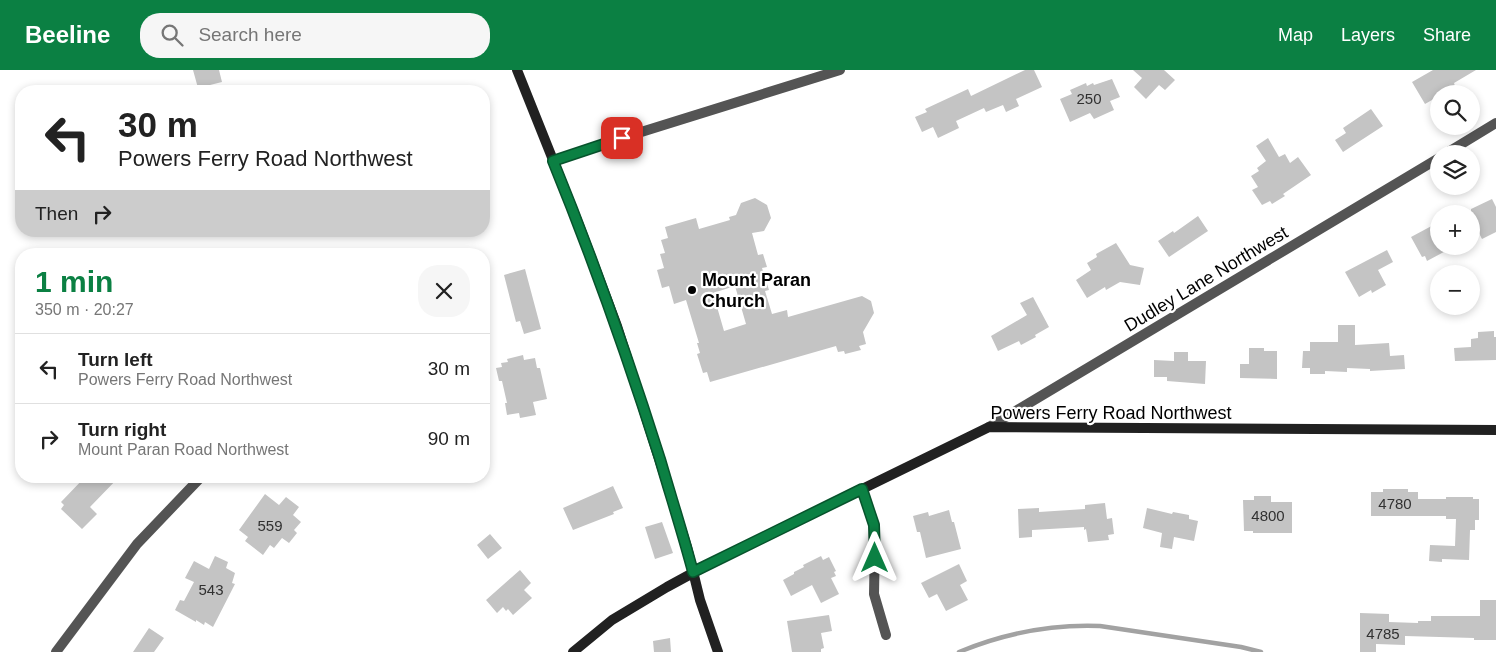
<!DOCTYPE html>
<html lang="en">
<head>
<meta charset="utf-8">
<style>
  :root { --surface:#fff; --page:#f6f6f6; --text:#222; --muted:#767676; --line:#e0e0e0; --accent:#0b8043 }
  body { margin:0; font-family:Arial,sans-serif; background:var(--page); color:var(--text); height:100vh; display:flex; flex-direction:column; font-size:19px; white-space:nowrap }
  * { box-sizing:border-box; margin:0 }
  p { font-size:16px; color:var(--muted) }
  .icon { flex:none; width:28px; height:28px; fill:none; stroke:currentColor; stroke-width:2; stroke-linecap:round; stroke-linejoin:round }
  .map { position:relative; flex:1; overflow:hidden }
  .panel { position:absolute; left:15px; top:178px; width:475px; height:235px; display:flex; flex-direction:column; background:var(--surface); border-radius:20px; box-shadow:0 2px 8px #0003 }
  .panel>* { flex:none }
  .hud { position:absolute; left:15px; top:15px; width:475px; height:152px; border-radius:20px; box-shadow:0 2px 8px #0003; background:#fff; color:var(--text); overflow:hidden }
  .fabs { position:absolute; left:1430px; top:15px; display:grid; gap:10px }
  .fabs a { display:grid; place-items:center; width:50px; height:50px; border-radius:50%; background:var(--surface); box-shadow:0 2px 8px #0003; font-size:25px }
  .pin { position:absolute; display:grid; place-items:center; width:42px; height:42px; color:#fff; margin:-21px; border-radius:10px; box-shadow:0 2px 8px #0006 }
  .me { position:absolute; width:55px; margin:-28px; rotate:0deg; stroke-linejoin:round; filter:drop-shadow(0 0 4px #0008) }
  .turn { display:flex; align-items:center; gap:18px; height:105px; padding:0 20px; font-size:22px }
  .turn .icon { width:65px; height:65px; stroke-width:2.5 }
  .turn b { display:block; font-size:35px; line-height:42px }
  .then { display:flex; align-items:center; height:48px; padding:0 20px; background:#0003; gap:10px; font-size:19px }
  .round { display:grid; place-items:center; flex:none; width:52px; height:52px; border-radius:20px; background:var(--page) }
  .headline { display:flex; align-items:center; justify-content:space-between; height:85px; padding:0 20px }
  h1 { font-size:30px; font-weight:600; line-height:38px; color:var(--accent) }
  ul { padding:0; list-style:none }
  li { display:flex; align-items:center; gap:15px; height:70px; padding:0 20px; border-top:1px solid var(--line) }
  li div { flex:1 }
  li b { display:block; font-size:19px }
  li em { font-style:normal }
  header { display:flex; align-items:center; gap:30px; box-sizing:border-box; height:70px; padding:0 25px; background:var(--accent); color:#fff }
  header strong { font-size:24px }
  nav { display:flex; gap:28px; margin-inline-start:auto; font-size:18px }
  .search { width:350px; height:45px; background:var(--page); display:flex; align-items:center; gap:12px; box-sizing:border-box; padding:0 18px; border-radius:20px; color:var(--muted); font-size:19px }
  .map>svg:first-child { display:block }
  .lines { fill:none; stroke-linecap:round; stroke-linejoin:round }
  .stream { stroke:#a2a2a2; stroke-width:4.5 }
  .building { fill:#c4c4c4; fill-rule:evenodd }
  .street { stroke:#545454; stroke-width:10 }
  .secondary { stroke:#212121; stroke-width:10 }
  .route-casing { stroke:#07532c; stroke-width:12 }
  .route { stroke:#0b8043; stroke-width:9 }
  .poi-dot { fill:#000; stroke:#fff; stroke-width:2 }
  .labels { text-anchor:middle; stroke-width:4.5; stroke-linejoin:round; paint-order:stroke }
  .number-label { font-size:15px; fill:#313131 }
  .street-label { font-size:18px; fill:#000; stroke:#fff }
  .poi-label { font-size:18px; font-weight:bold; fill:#000; stroke:#fff; text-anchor:start }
</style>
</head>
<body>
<header>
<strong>Beeline</strong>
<div class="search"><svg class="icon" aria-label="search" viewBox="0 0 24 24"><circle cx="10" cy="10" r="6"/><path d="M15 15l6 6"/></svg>Search here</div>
<nav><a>Map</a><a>Layers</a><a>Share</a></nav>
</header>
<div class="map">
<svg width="1496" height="582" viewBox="0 0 1496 582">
  <rect width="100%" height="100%" fill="#fff"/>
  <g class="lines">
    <path class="stream" d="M959,582C1005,563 1050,554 1100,556L1241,577L1261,582"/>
  </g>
  <path class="building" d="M193,0H219L222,12L198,18Z
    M1025,0H1034L1042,17L1016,29L1019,36L1006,42L1003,35L986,42L984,38L956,51L959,58L938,68L933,57L922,62L915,47L927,42L925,39L968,19L971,26Z
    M1133,0H1164L1175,10L1165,20L1159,15L1146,29L1134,17L1142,8Z
    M1433,0H1476L1454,13L1455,16L1443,24H1439V26L1425,34L1412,12Z
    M1112,9L1120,27L1110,31L1114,40L1094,49L1090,43L1070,52L1060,29L1072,24L1070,20L1086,13L1087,16L1093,13L1094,15Z
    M1371,39L1383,56L1343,82L1335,70L1346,63L1343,58Z
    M1268,68L1279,87L1285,84L1290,93L1298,87L1311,105L1283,124L1285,126L1272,134L1270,131L1262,135L1252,120L1258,117L1251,106L1259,101L1257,98L1266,91L1256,76Z
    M755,128L767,135L771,148L764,161L752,163L758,185L763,184L767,197L762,198L769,220L765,221L772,244L787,240L788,247L862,226L871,231L874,243L863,262L866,274L859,276L861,280L845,284L844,281L838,282L836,276L710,312L707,302L703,303L697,284L700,283L697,273H699L686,230L674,234L669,216L662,218L657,200L664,198L660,184L665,183L661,170L668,168L665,157L696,148L699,159L730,150L729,147L736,145L741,133ZM735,216L746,254L724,261L713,223Z
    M1492,129L1496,137V162L1482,169L1479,163L1471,167V139Z
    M1198,146L1208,161L1169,187L1158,171L1173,161L1174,163Z
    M1439,152V176H1455L1427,191L1425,186L1422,187L1411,167Z
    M1116,173L1130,195L1144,198L1140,215L1120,212L1106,220L1105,217L1087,228L1076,210L1091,200L1087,193L1097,187L1096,184Z
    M1387,180L1393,192L1378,200L1386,215L1372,223L1371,220L1359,227L1345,202Z
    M525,199L541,259L524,264L520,251L516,252L504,205Z
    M1033,227L1049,257L1035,265L1036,267L1021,275L1019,271L998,281L991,266L1027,245L1020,233Z
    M1338,255H1355V275L1389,273L1390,286L1404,285L1405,299L1370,301V299L1347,298V302L1325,301V304H1310V298H1302L1303,281H1310V272H1338Z
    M1494,261V267H1496V290L1455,291L1454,278L1471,277V269L1478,268V262Z
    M1249,278H1264V281H1277V309L1240,308V294H1249Z
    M1174,282H1188V291H1206L1205,314L1167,311V307H1154V290L1174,291Z
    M523,285L524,290L535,288L537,298H540L547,329L533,332L536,345L520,348L519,343L507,345L505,333H507L502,311H499L496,298L502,297L501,293L508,292L507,289Z
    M86,406H120L90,437L97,444L82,459L61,439L64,435L61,432Z
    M613,416L623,438L613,442L614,444L573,460L563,438Z
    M1383,419H1408V422H1418V429H1446V427H1473V429H1479V450H1475V460H1470L1469,490L1442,489V492L1429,491L1430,475L1455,476L1456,449H1446V446H1371V422H1383Z
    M265,424L279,435L286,427L299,437L293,445L301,452L294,460L297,463L289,473L282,468L274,478L270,475L263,485L245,471L248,467L239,460Z
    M1254,426H1271V432H1292V463H1253V461H1244L1243,430H1254Z
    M1105,433L1107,449L1112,448L1114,464L1108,465L1109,470L1088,472L1086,459L1084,460V457L1032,460V467L1019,468L1018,439L1039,438V442L1085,439V435Z
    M1147,438L1172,444L1173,442L1189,445V449L1198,451L1194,471L1174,467L1172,479L1160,477L1162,463L1143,458Z
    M949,440L952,452H954L961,479L926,488L920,462H917L913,446L928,442L929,446Z
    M662,452L673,483L655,489L645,457Z
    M490,464L502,478L488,489L477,475Z
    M215,486L228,492L226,498L235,503L232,513L235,514L213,557L205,552L204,555L196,550V552L175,540L180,530L184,531L194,512L185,508L194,491L209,499Z
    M821,486L823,490L829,487L836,501L834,502L836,506L831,508L839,524L821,533L812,515L791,526L783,510L794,504V502L804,497L803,495Z
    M959,494L967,511L960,515L968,530L946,541L937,524L929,528L921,513Z
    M520,500L531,513L524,520L532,528L513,545L508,539L506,541L503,537L497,543L486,530Z
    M1480,530H1496V570H1474V568L1405,566V575L1376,574V582H1360V543L1389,544V552L1418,553V551H1431V546H1480Z
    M829,545L832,561L821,563L824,578L821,579V582H792L787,551Z
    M149,558L164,568L154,582H133Z
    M670,568L671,582H654L653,571Z"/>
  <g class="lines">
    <path class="street" d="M1445,84L1496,53
      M553,91L622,68L840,0
      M989,357L1439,88
      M862,419L874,455L875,470L874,524L886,565
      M56,582L137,474L202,406"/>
    <path class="secondary" d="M517,0L579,155L617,256L687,477L700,530L718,582
      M573,582L612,550L667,517L713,492L989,357L1496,360"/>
  </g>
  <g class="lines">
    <g class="route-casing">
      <path id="route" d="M622,68L553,91C593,189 628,288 660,389C671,427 683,464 693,502L862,419L874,455L875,488"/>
    </g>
    <use href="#route" class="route"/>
  </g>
  <circle class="poi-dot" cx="692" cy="220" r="5"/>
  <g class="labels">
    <g class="number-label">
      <text x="1089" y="34">250</text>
      <text x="1395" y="439">4780</text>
      <text x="1268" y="451">4800</text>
      <text x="270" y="461">559</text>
      <text x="211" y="525">543</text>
      <text x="1383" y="569">4785</text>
    </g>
    <g class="street-label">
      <text transform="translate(1206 209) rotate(-31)" y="6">Dudley Lane Northwest</text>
      <text x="1111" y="349">Powers Ferry Road Northwest</text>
    </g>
    <g class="poi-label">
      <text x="702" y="216">Mount Paran<tspan x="702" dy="21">Church</tspan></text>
    </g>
  </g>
</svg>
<div class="fabs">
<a><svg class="icon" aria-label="search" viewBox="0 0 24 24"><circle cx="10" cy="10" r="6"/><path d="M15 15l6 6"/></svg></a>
<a><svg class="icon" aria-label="layers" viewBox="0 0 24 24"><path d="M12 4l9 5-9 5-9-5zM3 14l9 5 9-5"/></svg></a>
<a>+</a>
<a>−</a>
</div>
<div class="pin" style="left:622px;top:68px;background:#d93025"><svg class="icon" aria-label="arrive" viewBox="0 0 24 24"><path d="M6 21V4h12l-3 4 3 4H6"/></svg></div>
<svg class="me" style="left:875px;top:488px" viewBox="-20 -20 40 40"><path d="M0-17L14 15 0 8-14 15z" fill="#0b8043" stroke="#fff" stroke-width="4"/></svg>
<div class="hud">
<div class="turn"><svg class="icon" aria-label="left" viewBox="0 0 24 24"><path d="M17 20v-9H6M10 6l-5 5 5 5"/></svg><div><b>30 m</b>Powers Ferry Road Northwest</div></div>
<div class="then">Then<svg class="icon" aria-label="right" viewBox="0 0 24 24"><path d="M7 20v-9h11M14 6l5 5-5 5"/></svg></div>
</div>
<section class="panel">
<div class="headline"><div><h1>1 min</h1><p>350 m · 20:27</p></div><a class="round"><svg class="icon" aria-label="close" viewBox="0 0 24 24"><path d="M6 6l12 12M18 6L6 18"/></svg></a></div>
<ul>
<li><svg class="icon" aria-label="left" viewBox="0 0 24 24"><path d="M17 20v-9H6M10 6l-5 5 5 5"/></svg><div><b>Turn left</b><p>Powers Ferry Road Northwest</p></div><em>30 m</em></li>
<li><svg class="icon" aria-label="right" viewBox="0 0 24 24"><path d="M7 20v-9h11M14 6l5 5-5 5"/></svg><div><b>Turn right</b><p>Mount Paran Road Northwest</p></div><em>90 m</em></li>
</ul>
</section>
</div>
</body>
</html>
